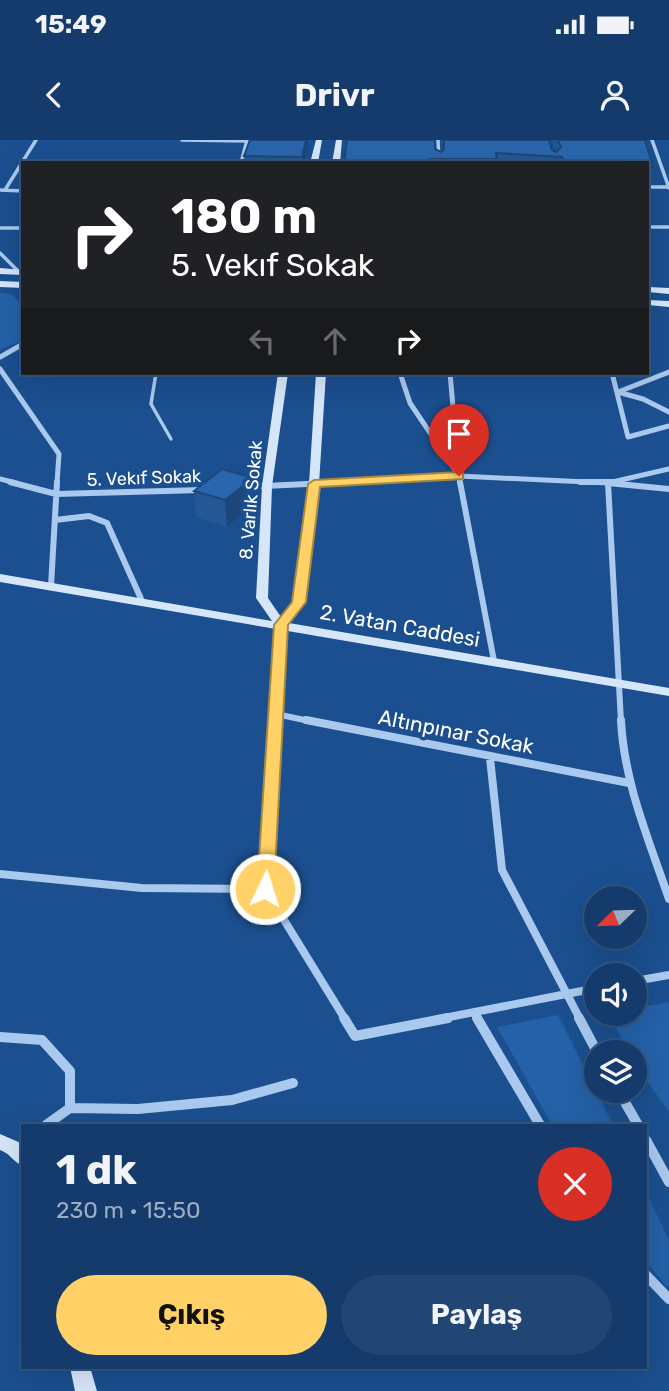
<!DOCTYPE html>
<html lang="tr">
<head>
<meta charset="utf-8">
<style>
  :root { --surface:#143b6b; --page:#214673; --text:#f1f3f6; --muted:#9dadc1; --line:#33557e; --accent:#ffd166 }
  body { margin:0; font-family:Rubik,sans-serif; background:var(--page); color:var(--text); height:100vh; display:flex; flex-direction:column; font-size:26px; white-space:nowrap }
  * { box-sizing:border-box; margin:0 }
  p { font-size:23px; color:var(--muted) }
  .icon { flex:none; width:38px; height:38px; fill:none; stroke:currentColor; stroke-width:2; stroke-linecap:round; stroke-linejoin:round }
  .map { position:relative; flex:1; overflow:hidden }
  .drawer { position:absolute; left:21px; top:984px; width:626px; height:245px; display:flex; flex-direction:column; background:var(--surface); border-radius:0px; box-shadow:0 7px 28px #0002,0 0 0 2px var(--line) }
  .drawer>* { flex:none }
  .banner { position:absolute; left:21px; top:21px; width:628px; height:214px; border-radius:0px; box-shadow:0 7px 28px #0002,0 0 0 2px var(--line); background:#202124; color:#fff; overflow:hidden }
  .needle { width:46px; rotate:247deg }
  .controls { position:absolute; left:584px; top:746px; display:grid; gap:14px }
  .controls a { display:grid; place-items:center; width:63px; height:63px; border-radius:50%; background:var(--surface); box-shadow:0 7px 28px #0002,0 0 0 2px var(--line); font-size:35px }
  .pin { position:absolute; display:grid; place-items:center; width:60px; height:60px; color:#fff; margin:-72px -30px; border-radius:50% 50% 50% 0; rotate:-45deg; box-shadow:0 0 7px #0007 }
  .pin .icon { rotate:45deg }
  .me { position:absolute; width:77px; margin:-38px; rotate:4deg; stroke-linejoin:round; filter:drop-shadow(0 0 5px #0008) }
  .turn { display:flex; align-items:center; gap:24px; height:147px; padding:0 35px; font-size:32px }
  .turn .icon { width:91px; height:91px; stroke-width:2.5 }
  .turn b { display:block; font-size:49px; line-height:60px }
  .lanes { display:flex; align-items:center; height:66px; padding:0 35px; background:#0003; justify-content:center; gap:35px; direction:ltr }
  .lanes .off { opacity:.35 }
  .round { display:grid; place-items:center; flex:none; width:74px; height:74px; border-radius:37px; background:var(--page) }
  .summary { display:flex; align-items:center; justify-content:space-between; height:119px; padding:0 35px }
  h1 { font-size:42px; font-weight:700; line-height:52px }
  .cta { display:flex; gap:14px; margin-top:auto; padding:14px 35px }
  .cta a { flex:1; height:80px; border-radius:42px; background:var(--accent); color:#111; font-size:28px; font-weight:700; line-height:80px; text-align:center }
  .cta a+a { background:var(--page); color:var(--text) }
  .status { display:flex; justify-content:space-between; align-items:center; height:49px; padding:0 35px; background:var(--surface); direction:ltr }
  .status svg { height:19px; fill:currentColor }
  header { display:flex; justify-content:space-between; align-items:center; height:91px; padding:0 35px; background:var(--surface); font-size:32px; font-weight:700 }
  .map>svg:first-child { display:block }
  .green { fill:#2461a8 }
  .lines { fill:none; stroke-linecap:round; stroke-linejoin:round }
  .lane { stroke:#a9c9ee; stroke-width:3.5 }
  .street-far4 { stroke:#a9c9ee; stroke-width:3.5 }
  .street-far3 { stroke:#a9c9ee; stroke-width:5 }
  .street-far2 { stroke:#a9c9ee; stroke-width:6 }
  .street-far1 { stroke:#a9c9ee; stroke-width:8 }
  .street { stroke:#a9c9ee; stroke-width:10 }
  .secondary { fill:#d6e6fa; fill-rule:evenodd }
  .wall { fill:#245895 }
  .shaded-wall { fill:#1d4779 }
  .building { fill:#2a66ad; stroke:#1d4779; stroke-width:2 }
  .route { fill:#ffd166; stroke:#a68842; stroke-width:2 }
  .labels { text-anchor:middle; stroke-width:7; stroke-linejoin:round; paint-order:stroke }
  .far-street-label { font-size:18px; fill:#fff; stroke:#1b4f8f }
  .street-label { font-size:21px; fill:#fff; stroke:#1b4f8f }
</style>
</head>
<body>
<div class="status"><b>15:49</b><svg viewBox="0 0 49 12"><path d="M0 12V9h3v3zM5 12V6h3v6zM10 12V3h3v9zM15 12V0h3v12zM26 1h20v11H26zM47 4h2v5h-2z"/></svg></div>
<header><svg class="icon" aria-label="back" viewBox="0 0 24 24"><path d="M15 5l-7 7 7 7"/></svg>Drivr<svg class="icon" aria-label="person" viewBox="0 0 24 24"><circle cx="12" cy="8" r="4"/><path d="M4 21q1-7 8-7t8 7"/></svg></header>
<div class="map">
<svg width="669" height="1251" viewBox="0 0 669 1251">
  <rect width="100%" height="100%" fill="#1b4f8f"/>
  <path class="green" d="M0,153L12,154L23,168V200L0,210Z
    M669,862V972L635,924V912L627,911L614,883L618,876L635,873L636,868Z
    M558,875L613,985H552L497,887Z
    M646,1052L669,1100V1145L666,1146L646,1121Z"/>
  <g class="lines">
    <path class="lane" d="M156,233L151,264L171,299"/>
    <path class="street-far4" d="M182,0L246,1
      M438,0L439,23
      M652,0L669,48
      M241,23L247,0
      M648,47H669
      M0,50L23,51
      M5,50L36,0
      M648,87H669
      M0,88H23
      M0,113L23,136"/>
    <path class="street-far3" d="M0,217L23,204
      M0,229L59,314L57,343
      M400,233L410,263L459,336L460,343
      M450,233L459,335
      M612,233L628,297L669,286
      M618,252L643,259L669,272
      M618,252L669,232
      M0,339L16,343
      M315,343L459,336L608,343L669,329
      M608,343H612"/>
    <path class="street-far2" d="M10,342L56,354L202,350
      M460,342L494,521
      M580,342H614
      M245,347L349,342
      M55,380L89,376L107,383L142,461
      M51,446L57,342
      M276,574L314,582
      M275,582L281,485
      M621,582L608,343L669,349"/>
    <path class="street-far1" d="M306,580L629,643
      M621,580C624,643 649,700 669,759
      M490,618L502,730L580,879
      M0,734L142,748L265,749
      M265,749L345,879
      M265,749L275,580
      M635,841L669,835
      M474,872L478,879
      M439,879L597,848"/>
    <path class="street" d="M344,878L355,896L448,878
      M477,878L540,985
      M579,878L597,912
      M0,897L42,900L70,931V968L46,985
      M618,950L638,985
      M70,968L138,969L232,960L293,943
      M646,1000L669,1042
      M646,1135L669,1159"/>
    <path class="secondary" d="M316,0H322L318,23H310Z
      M336,0H342L340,23H332Z
      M0,128L23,130V135L0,134Z
      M0,141L23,142V148L0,147Z
      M648,147L669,148V154L648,152Z
      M648,160L669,161V167L648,165Z
      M278,233H288L272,346L268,458L281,477L293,462L309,344L316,233H326L319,344L305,462L289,483L669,548V556L0,442V434L272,481L256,458L262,346Z
      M0,994L23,1004V1026C13,1022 10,1013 0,1010Z
      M70,1227H90L97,1251H75Z"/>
  </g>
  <path class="wall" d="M443,0H549L552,10L556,12L552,0H645L653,25L651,42H648V23H344L435,9L441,12L443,10Z
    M308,7L304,23H244V16Z
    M253,338L254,364L227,387L196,377L194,351Z"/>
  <path class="shaded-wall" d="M306,0H308V7L304,23H302V17Z
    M253,338L254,364L227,387L225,360Z"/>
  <path class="building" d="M250,0H306L302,17L244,16Z
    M347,0H435V9L441,12L444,9V0H549L552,10L556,12L561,7L558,0H645L653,27H648V23H564L562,17L496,13L497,19H430L431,23H344Z
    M222,329L253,338L225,360L194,351Z"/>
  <path class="route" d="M459,332L463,333V339L320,347L306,462L288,485L274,749L272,753H259L257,749L274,485L292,462L308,344L314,340Z"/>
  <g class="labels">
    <g class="far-street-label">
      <text transform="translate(144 338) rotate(-2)" y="6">5. Vekıf Sokak</text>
      <text transform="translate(251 360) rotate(-85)" y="6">8. Varlık Sokak</text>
    </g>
    <g class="street-label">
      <text transform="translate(400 486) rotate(10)" y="7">2. Vatan Caddesi</text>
      <text transform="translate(456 592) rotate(11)" y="7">Altınpınar Sokak</text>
    </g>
  </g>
</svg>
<div class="controls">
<a><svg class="needle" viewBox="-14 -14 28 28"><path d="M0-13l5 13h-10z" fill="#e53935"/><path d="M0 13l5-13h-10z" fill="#9dadc1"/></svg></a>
<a><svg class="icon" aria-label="sound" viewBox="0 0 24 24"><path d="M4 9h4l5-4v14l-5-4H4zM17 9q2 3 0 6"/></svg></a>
<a><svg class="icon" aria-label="layers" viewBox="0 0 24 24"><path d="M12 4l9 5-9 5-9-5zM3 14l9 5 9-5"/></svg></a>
</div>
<div class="pin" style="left:459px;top:336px;background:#d93025"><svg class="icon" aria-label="arrive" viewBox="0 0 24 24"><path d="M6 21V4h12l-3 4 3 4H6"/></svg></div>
<svg class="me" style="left:265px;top:749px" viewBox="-20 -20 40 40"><circle r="17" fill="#ffd166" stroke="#fff" stroke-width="3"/><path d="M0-11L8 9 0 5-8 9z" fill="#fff"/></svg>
<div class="banner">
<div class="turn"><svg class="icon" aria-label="right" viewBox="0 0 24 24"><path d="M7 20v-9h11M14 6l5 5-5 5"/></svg><div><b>180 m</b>5. Vekıf Sokak</div></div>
<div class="lanes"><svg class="icon off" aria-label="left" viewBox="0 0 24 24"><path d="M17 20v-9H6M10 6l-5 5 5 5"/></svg><svg class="icon off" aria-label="ahead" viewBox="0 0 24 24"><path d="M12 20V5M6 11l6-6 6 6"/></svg><svg class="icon" aria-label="right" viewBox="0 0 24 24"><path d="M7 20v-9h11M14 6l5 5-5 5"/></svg></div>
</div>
<section class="drawer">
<div class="summary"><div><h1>1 dk</h1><p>230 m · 15:50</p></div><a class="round" style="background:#d93025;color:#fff"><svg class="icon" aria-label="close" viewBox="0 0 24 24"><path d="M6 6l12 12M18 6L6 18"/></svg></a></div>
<div class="cta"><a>Çıkış</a><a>Paylaş</a></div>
</section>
</div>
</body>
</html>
